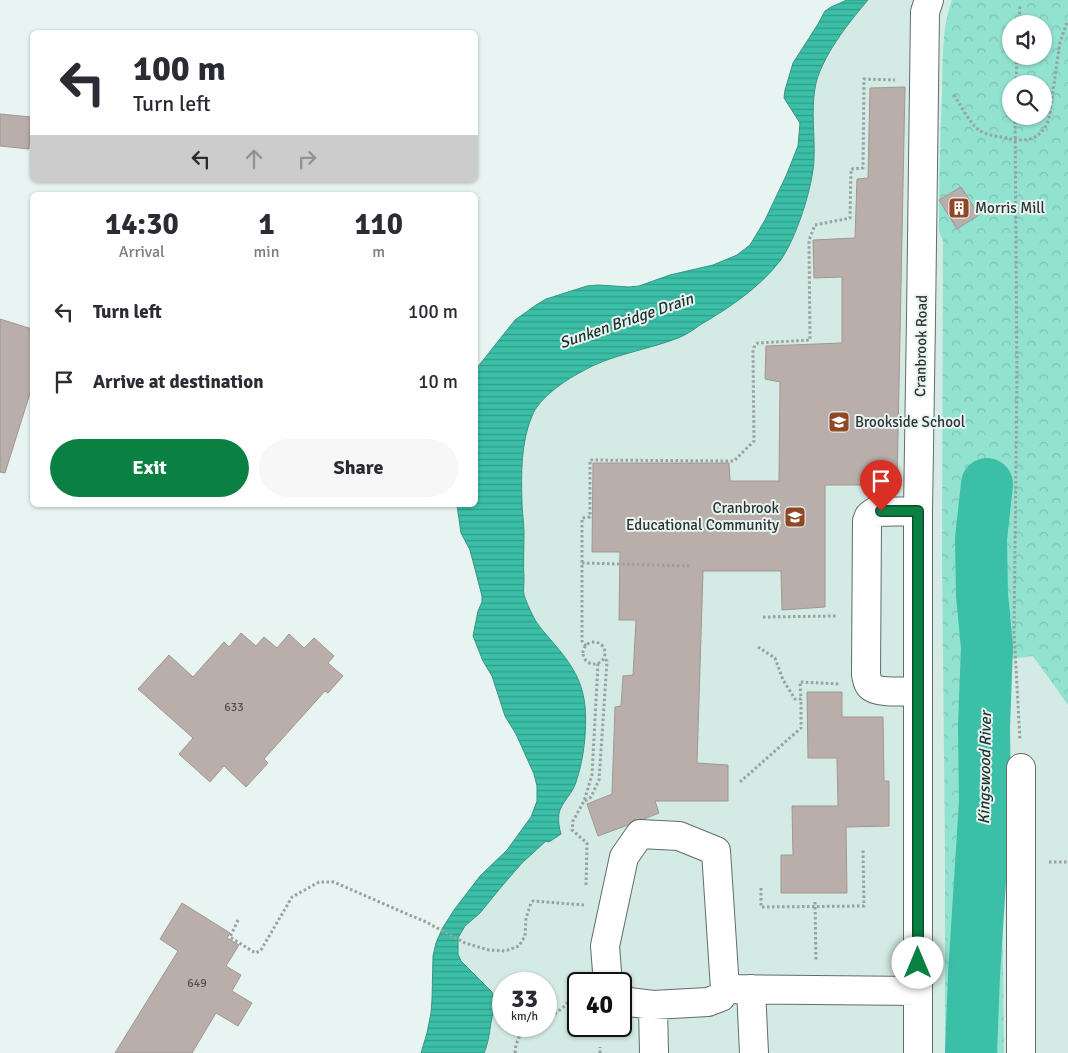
<!DOCTYPE html>
<html lang="en">
<head>
<meta charset="utf-8">
<style>
  :root { --surface:#fff; --page:#f7f7f7; --text:#2b2b33; --muted:#7c7c81; --accent:#0b8043 }
  body { margin:0; font-family:Signika,sans-serif; background:var(--page); color:var(--text); height:100vh; display:flex; flex-direction:column; font-size:19px; white-space:nowrap }
  * { box-sizing:border-box; margin:0 }
  p { font-size:16px; color:var(--muted) }
  .icon { flex:none; width:28px; height:28px; fill:none; stroke:currentColor; stroke-width:2; stroke-linecap:round; stroke-linejoin:round }
  .map { position:relative; flex:1; overflow:hidden }
  .panel { position:absolute; left:30px; top:192px; width:448px; height:315px; display:flex; flex-direction:column; background:var(--surface); border-radius:8px; box-shadow:0 1px 4px #0004 }
  .panel>* { flex:none }
  .top-card { position:absolute; left:30px; top:30px; width:448px; height:152px; border-radius:8px; box-shadow:0 1px 4px #0004; background:#fff; color:var(--text); overflow:hidden }
  .buttons { position:absolute; left:1002px; top:15px; display:grid; gap:10px }
  .buttons a { display:grid; place-items:center; width:50px; height:50px; border-radius:50%; background:var(--surface); box-shadow:0 1px 4px #0004; font-size:25px }
  .speed { position:absolute; left:492px; top:972px; display:flex; gap:10px; font-size:25px; font-weight:700; text-align:center }
  .speed>* { display:grid; place-content:center; width:65px; height:65px; border-radius:50%; background:var(--surface); box-shadow:0 1px 4px #0004; line-height:1 }
  .speed small { font-size:12px; font-weight:400 }
  .speed .limit { border:2px solid #111; border-radius:8px; background:#fff; color:#111 }
  .pin { position:absolute; display:grid; place-items:center; width:42px; height:42px; color:#fff; margin:-51px -21px; border-radius:50% 50% 50% 0; rotate:-45deg; box-shadow:0 0 5px #0007 }
  .pin .icon { rotate:45deg }
  .me { position:absolute; width:55px; margin:-28px; rotate:0deg; stroke-linejoin:round; filter:drop-shadow(0 0 4px #0008) }
  .turn { display:flex; align-items:center; gap:18px; height:105px; padding:0 20px; font-size:22px }
  .turn .icon { width:65px; height:65px; stroke-width:2.5 }
  .turn b { display:block; font-size:35px; line-height:42px }
  .lanes { display:flex; align-items:center; height:48px; padding:0 20px; background:#0003; justify-content:center; gap:25px; direction:ltr }
  .lanes .off { opacity:.35 }
  .eta { display:flex; justify-content:space-evenly; align-items:center; height:85px; text-align:center }
  .eta b { font-size:30px; font-weight:700; line-height:35px }
  .cta { display:flex; gap:10px; margin-top:auto; padding:10px 20px }
  .cta a { flex:1; height:58px; border-radius:30px; background:var(--accent); color:#fff; font-size:20px; font-weight:700; line-height:58px; text-align:center }
  .cta a+a { background:var(--page); color:var(--text) }
  ul { padding:0; list-style:none }
  li { display:flex; align-items:center; gap:15px; height:70px; padding:0 20px }
  li div { flex:1 }
  li b { display:block; font-size:19px }
  li em { font-style:normal }
  .map>svg:first-child { display:block }
  .built { fill:#d4eae4; fill-rule:evenodd }
  .forest { fill:url(#forest-crowns); fill-rule:evenodd }
  .water { fill:url(#water-rules); stroke:#379584 }
  .lines { fill:none; stroke-linecap:round; stroke-linejoin:round }
  .river { stroke:#3bbfa7; stroke-width:52 }
  .building { fill:#b9aea9; stroke:#a29792 }
  .minor-casing { stroke:#626d6a; stroke-width:30 }
  .path { stroke:#98a19f; stroke-width:3; stroke-dasharray:2.5 2.5; stroke-linecap:butt }
  .minor { stroke:#fff; stroke-width:28 }
  .route-casing { stroke:#07532c; stroke-width:12 }
  .route { stroke:#0b8043; stroke-width:9 }
  .labels { text-anchor:middle; stroke-width:4; stroke-linejoin:round; paint-order:stroke }
  .number-label { font-size:12px; fill:#515250 }
  .poi-label { font-size:15px; fill:#2e3332; stroke:#e7f4f1; text-anchor:start }
  .street-label { font-size:15px; fill:#2e3332; stroke:#e7f4f1 }
  .water-label { font-size:16px; font-style:italic; fill:#1c322d; stroke:#e7f4f1 }
</style>
</head>
<body>
<div class="map">
<svg width="1068" height="1053" viewBox="0 0 1068 1053">
  <defs>
    <pattern id="forest-crowns" width="20" height="18" patternUnits="userSpaceOnUse" patternTransform="scale(1.25)"><rect width="20" height="18" fill="#92e2d0"/><path d="M2 6a3 3 0 1 1 6 0M12 15a3 3 0 1 1 6 0" fill="none" stroke="#7ec2b3"/></pattern>
    <pattern id="water-rules" width="6" height="5" patternUnits="userSpaceOnUse" patternTransform="scale(1.25)"><rect width="6" height="5" fill="#3bbfa7"/><path d="M0 2.5h6" fill="none" stroke="#329c89"/></pattern>
  </defs>
  <rect width="100%" height="100%" fill="#e7f4f1"/>
  <path class="built" d="M868,0H1068V1053H484L488,1044L493,1011L496,1005L492,992L461,961L458,954V938L465,926L480,913L502,886L522,863L546,841L559,825V813L576,784L582,761L586,730L585,705L574,670L565,657L537,624L532,615L524,594L523,552L524,534L522,501V464L524,444L532,415L538,406L550,392L579,372L589,367L631,352L680,337L722,312L757,285L779,262L792,239L814,161V105L815,87L819,75L838,40L854,16ZM1011,24H1044V56H1011ZM1011,84H1044V116H1011ZM504,984H546V1026H504ZM579,984H621V1026H579Z"/>
  <path class="forest" d="M952,0H1068V705L1033,656L1004,660L1005,851L1002,882L1004,1053H945V851L942,560L943,241L939,231C939,186 940,141 942,96C943,64 941,30 952,0ZM1011,24H1044V56H1011ZM1011,84H1044V116H1011Z"/>
  <path class="water" d="M847,0H868C849,22 820,59 815,88C811,111 815,136 814,159C813,187 796,239 780,261C759,288 729,308 700,325C693,330 686,335 678,338C647,350 609,355 581,372C564,381 539,398 532,416C521,442 521,474 522,502C522,512 524,523 524,533C524,548 523,564 524,579C524,584 523,590 524,595C526,601 529,608 532,614C536,623 543,631 550,639C568,660 582,677 585,706C587,730 584,759 576,782C573,793 562,802 559,813C558,820 559,828 561,834L549,842L546,841L522,863L502,886L480,913L465,926L458,938V954L461,961L492,992L496,1005C489,1020 491,1038 484,1053H421L427,1033L431,1013L432,1000L433,956L436,943L442,929L454,910L480,876L507,850L531,817L537,801V786L534,774L516,734L505,716L492,676L483,661L473,636L478,611L482,602V596L470,550L461,533L457,505H475V372L480,364L515,320L536,305L546,299L587,286L598,285L629,287L639,286L670,275L713,265L737,255L750,245L765,220L786,176L798,146L800,123L784,98L785,90L793,63L818,24L825,11L831,7Z"/>
  <g class="lines">
    <path class="river" d="M971,1053L974,975L985,802L984,727L987,647L982,595L981,539L987,484"/>
  </g>
  <path class="building" d="M905,87L897,485H825V607L782,610L781,571H703L697,763L728,765V801H655L659,813L644,819L634,820L628,825L598,836L587,804L612,794L615,707L621,706L623,676L633,675L636,620H619L620,552H592L593,463H729L730,481H779L780,382L765,379L766,346L842,343V277L814,278L813,240L855,238L857,179L868,178L870,88Z
    M0,114L31,117L29,149L0,146Z
    M961,187L979,215L957,229L939,200Z
    M0,319L32,329V387L5,473L0,472Z
    M241,633L256,646L264,637L277,648L289,634L304,648L314,638L334,656L328,663L343,676L328,693L325,691L264,759L268,763L246,787L224,766L210,782L179,754L193,738L138,689L169,655L193,677L224,642L229,647Z
    M807,692H842V717H883L884,781H889V826L846,827L847,893H781V855H793L792,806H838L837,758H808Z
    M182,903L230,933L227,938L239,945L226,966L241,975L232,991L252,1003L238,1026L216,1013L192,1053H115L178,951L160,939Z"/>
  <g class="lines">
    <g class="minor-casing">
      <path id="minor" d="M918,511L874,512L869,516L867,521L866,675C867,678 867,683 870,686C877,694 907,691 918,691
        M1021,768V1053
        M608,984L605,946L624,857L640,834L679,836L716,851L725,989L721,997L708,1002L653,1005L629,1002L621,998
        M725,989L918,991
        M751,989L754,1053
        M653,1005L654,1053
        M918,1053V511L921,318L925,12L929,0"/>
    </g>
    <path class="path" d="M1019,24L1020,4
      M1016,84L1017,56
      M954,95C960,104 970,124 979,130C984,134 994,136 1001,137C1023,142 1040,143 1049,119L1060,42L1068,20
      M1015,116L1017,375L1014,633L1020,740
      M582,563L692,566
      M763,617L837,616
      M583 653a11 11 0 1 1 22 0a11 11 0 1 1-22 0Z
      M586,646L582,641V518L590,517V460L734,461L754,441L753,350L755,345L758,343L810,340L809,240L815,225L850,218L851,169L863,168L864,79L895,80
      M758,647L775,658L783,680L795,699H801L800,682L840,684
      M740,782L801,728V699
      M585,801L591,797L599,780L607,661L604,658
      M1049,862H1068
      M586,885L587,843L572,830L573,821L584,801L592,775L598,663
      M761,888V907L864,906L863,848
      M815,902L816,962
      M238,920L230,937L252,951L256,953L261,950L292,897L319,882H334L428,923L465,943L489,950L505,951L519,946L525,936L526,918L531,903L533,901L584,905
      M546,1019C563,1009 574,1001 577,981
      M515,1053L516,1045L521,1032L532,1026
      M600,1053V1047"/>
    <use href="#minor" class="minor"/>
  </g>
  <g class="lines">
    <g class="route-casing">
      <path id="route" d="M881,511H918V963"/>
    </g>
    <use href="#route" class="route"/>
  </g>
  <defs>
    <g id="building-square" transform="scale(1.125)"><rect x="-9" y="-9" width="18" height="18" rx="4" fill="#8f4725" stroke="#e7f4f1"/><path d="M-4-6H4V6H1V3H-1V6H-4ZM-2.5-4.3h1.7v1.8h-1.7ZM.8-4.3h1.7v1.8H.8ZM-2.5-1h1.7V.8h-1.7ZM.8-1h1.7V.8H.8Z" fill="#fff"/></g>
    <g id="school-square" transform="scale(1.125)"><rect x="-9" y="-9" width="18" height="18" rx="4" fill="#8f4725" stroke="#e7f4f1"/><path d="M0-5L7-2L0 1L-7-2ZM-4 1L0 2.5L4 1V4Q0 6-4 4Z" fill="#fff"/></g>
  </defs>
  <g fill-rule="evenodd">
    <use href="#building-square" x="959" y="208"/>
    <use href="#school-square" x="839" y="422"/>
    <use href="#school-square" x="795" y="517"/>
  </g>
  <g class="labels">
    <g class="number-label">
      <text x="234" y="711">633</text>
      <text x="197" y="987">649</text>
    </g>
    <g class="poi-label">
      <text x="975" y="213">Morris Mill</text>
      <text x="855" y="427">Brookside School</text>
      <text x="779" y="513" text-anchor="end">Cranbrook<tspan x="779" dy="17">Educational Community</tspan></text>
    </g>
    <g class="street-label">
      <text transform="translate(921 346) rotate(-89)" y="5">Cranbrook Road</text>
    </g>
    <g class="water-label">
      <text transform="translate(626 320) rotate(-19)" y="6">Sunken Bridge Drain</text>
      <text transform="translate(984 768) rotate(-89)" y="6">Kingswood River</text>
    </g>
  </g>
</svg>
<div class="buttons">
<a><svg class="icon" aria-label="sound" viewBox="0 0 24 24"><path d="M4 9h4l5-4v14l-5-4H4zM17 9q2 3 0 6"/></svg></a>
<a><svg class="icon" aria-label="search" viewBox="0 0 24 24"><circle cx="10" cy="10" r="6"/><path d="M15 15l6 6"/></svg></a>
</div>
<div class="speed"><div>33<small>km/h</small></div><div class="limit">40</div></div>
<div class="pin" style="left:881px;top:511px;background:#d93025"><svg class="icon" aria-label="arrive" viewBox="0 0 24 24"><path d="M6 21V4h12l-3 4 3 4H6"/></svg></div>
<svg class="me" style="left:918px;top:963px" viewBox="-20 -20 40 40"><circle r="19" fill="#fff"/><path d="M0-13L10 11 0 6-10 11z" fill="#0b8043"/></svg>
<div class="top-card">
<div class="turn"><svg class="icon" aria-label="left" viewBox="0 0 24 24"><path d="M17 20v-9H6M10 6l-5 5 5 5"/></svg><div><b>100 m</b>Turn left</div></div>
<div class="lanes"><svg class="icon" aria-label="left" viewBox="0 0 24 24"><path d="M17 20v-9H6M10 6l-5 5 5 5"/></svg><svg class="icon off" aria-label="ahead" viewBox="0 0 24 24"><path d="M12 20V5M6 11l6-6 6 6"/></svg><svg class="icon off" aria-label="right" viewBox="0 0 24 24"><path d="M7 20v-9h11M14 6l5 5-5 5"/></svg></div>
</div>
<section class="panel">
<div class="eta">
<div><b>14:30</b><p>Arrival</p></div>
<div><b>1</b><p>min</p></div>
<div><b>110</b><p>m</p></div>
</div>
<ul>
<li><svg class="icon" aria-label="left" viewBox="0 0 24 24"><path d="M17 20v-9H6M10 6l-5 5 5 5"/></svg><div><b>Turn left</b></div><em>100 m</em></li>
<li><svg class="icon" aria-label="arrive" viewBox="0 0 24 24"><path d="M6 21V4h12l-3 4 3 4H6"/></svg><div><b>Arrive at destination</b></div><em>10 m</em></li>
</ul>
<div class="cta"><a>Exit</a><a>Share</a></div>
</section>
</div>
</body>
</html>
